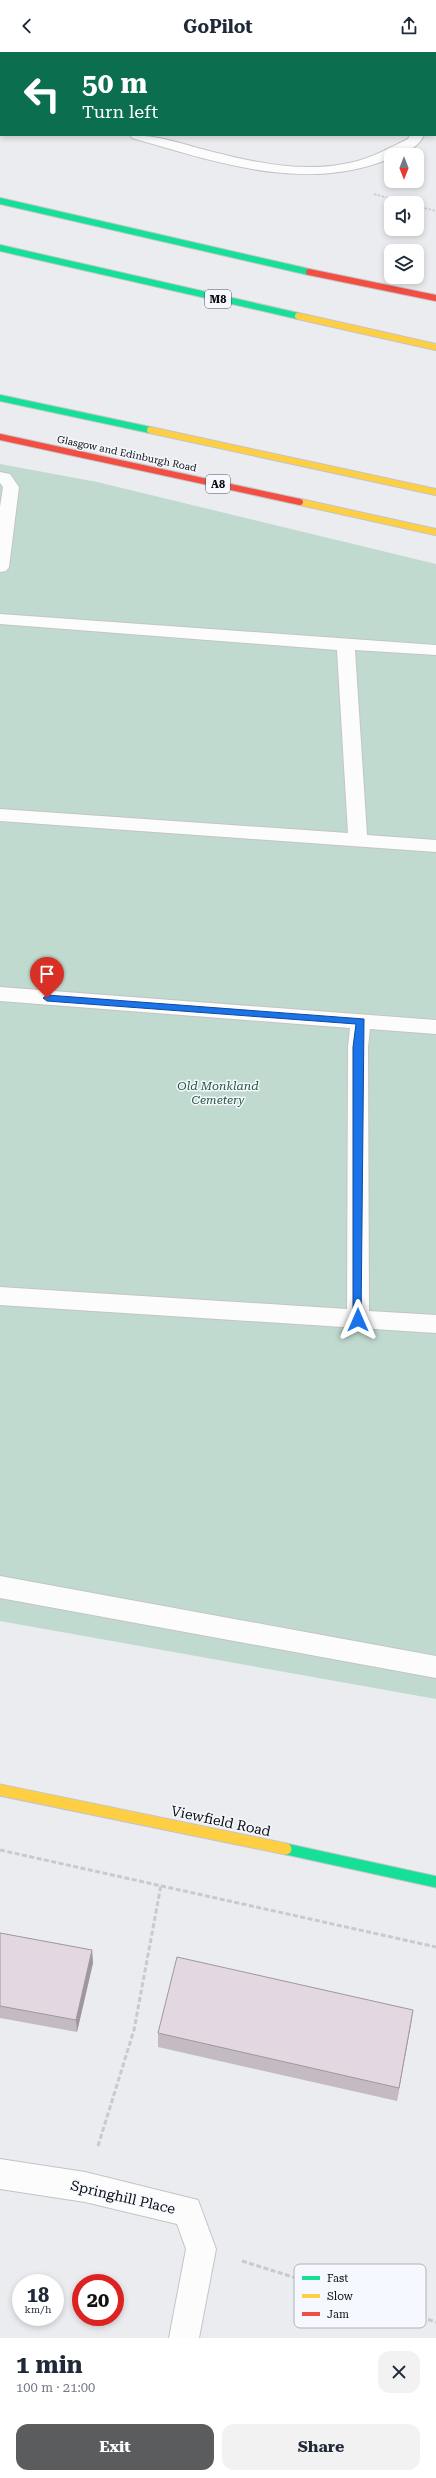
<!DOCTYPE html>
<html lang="en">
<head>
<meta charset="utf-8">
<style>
  :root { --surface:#fff; --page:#f2f2f3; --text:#1f2937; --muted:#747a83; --accent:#5a5c5e }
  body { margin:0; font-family:"Roboto Serif",serif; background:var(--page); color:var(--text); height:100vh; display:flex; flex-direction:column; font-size:15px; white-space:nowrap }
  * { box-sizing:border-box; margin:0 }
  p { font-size:13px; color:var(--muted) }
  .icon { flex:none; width:22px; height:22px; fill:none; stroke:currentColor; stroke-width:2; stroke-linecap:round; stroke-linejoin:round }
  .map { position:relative; height:2286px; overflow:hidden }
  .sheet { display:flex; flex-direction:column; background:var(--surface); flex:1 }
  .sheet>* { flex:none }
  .banner { position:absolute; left:0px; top:0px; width:436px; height:84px; box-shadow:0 2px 6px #0003; background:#0b6e4f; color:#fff; overflow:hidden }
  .needle { width:26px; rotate:180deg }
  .tools { position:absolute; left:384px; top:96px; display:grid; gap:8px }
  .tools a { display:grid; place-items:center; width:40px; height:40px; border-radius:8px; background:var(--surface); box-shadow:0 2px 6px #0003; font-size:20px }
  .speed { position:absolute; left:12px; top:2222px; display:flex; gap:8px; font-size:20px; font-weight:700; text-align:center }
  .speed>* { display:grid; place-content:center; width:52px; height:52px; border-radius:50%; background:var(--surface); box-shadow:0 2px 6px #0003; line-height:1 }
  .speed small { font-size:10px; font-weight:400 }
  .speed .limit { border:6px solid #d22; background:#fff; color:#111 }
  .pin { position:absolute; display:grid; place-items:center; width:34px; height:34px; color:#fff; margin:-41px -17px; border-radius:50% 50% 50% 0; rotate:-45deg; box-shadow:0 0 4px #0007 }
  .pin .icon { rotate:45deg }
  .me { position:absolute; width:44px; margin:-22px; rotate:0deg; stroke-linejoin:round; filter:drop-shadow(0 0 3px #0008) }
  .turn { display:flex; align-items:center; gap:14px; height:84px; padding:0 16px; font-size:18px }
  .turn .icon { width:52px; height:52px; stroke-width:2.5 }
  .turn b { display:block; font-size:28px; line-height:34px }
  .round { display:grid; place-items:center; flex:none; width:42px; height:42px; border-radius:12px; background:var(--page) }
  .head { display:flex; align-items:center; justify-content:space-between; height:68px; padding:0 16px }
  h1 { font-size:24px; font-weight:700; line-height:30px }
  .cta { display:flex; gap:8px; margin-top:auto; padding:8px 16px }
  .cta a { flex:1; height:46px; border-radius:12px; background:var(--accent); color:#fff; font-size:16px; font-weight:700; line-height:46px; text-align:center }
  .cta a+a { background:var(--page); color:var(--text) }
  header { display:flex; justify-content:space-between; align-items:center; height:52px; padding:0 16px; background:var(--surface); font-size:18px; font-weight:700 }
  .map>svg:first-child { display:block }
  .green { fill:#c1dacf }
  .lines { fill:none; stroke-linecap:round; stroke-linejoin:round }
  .lane-casing { stroke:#c3c4c7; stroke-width:2 }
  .street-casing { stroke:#c3c4c7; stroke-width:2 }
  .fast-far1-casing { stroke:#c3c4c7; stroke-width:8 }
  .fast-casing { stroke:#c3c4c7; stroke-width:13 }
  .slow-far1-casing { stroke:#c3c4c7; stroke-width:8 }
  .slow-casing { stroke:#c3c4c7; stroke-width:13 }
  .jam-casing { stroke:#c3c4c7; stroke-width:8 }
  .path-far1 { stroke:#c8cacb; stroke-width:1.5; stroke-dasharray:2.5 1.5; stroke-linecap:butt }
  .path { stroke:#c8cacb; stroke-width:3; stroke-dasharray:5 2.5; stroke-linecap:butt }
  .lane { fill:#fcfcfd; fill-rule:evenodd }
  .street { fill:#fcfcfd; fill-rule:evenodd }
  .fast-far1 { stroke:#16e098; stroke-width:6 }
  .fast { stroke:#16e098; stroke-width:11 }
  .slow-far1 { stroke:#ffcf43; stroke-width:6 }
  .slow { stroke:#ffcf43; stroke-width:11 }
  .jam { stroke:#f24e42; stroke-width:6 }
  .wall { fill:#c3bac2 }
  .shaded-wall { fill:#9f979e }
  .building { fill:#e3d8e1; stroke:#9f979e }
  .route { fill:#1a73e8; stroke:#114b97 }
  .labels { text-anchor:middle; stroke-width:3; stroke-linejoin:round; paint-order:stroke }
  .far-street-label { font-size:10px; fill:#0c0e10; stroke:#f5f8fe }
  .shield { fill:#f5f8fe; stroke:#525457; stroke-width:1 }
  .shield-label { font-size:11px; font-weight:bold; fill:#0c0e10 }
  .park-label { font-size:12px; font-style:italic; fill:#21563e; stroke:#f5f8fe }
  .near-street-label { font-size:14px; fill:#0c0e10; stroke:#f5f8fe }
  .key { fill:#f5f8fe; stroke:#afb2b7; stroke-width:1 }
  .key-label { font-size:11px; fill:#0c0e10 }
</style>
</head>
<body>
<header><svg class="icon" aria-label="back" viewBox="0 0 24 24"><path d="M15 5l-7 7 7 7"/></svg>GoPilot<svg class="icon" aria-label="share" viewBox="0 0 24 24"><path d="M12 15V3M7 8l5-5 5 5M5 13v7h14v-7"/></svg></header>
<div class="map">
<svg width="436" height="2286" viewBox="0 0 436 2286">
  <rect width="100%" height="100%" fill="#eaecef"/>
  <path class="green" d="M0,412L97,430L436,512V1647L0,1569Z"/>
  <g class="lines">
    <g class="lane-casing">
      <path id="lane" d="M403,0H417V1H403Z
        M0,420L10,422L19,435L9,515L6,519L0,520V455L3,435L0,431Z
        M0,562L436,593V603L355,598L367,783L436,788V800L0,769V757L348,781L337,598L0,572Z
        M0,935L436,968V982L370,977L368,995L369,1259L436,1263V1281L0,1253V1235L347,1257L348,995L350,976L0,949Z
        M0,1524L436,1604V1626L0,1546Z"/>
    </g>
    <g class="street-casing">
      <path id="street" d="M0,42H1V50H0Z
        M130,83C159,83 185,93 213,100C256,111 305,121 349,111C370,107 389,96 408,87L410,83H424C419,95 404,103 391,103V106C306,142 216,110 132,86Z
        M0,2107L85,2120L198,2148L216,2197L199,2286H169L186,2197L177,2172L85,2150L0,2137Z"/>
    </g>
    <g class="fast-far1-casing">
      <path id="fast-far1" d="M0,149L309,220
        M0,196L298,264
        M0,346L150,378"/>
    </g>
    <g class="fast-casing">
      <path id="fast" d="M286,1797L436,1830"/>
    </g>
    <g class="slow-far1-casing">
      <path id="slow-far1" d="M298,264L436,295
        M150,378L436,440
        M300,450L436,480"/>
    </g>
    <g class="slow-casing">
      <path id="slow" d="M0,1738L286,1797"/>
    </g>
    <g class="jam-casing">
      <path id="jam" d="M309,220L436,246
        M0,385L300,450"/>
    </g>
    <path class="path-far1" d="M374,142L406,151
      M417,154L436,159"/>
    <path class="path" d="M0,1798L436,1895
      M98,2094L134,1978L161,1833
      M242,2209L436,2270"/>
    <use href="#lane" class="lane"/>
    <use href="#street" class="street"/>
    <use href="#fast-far1" class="fast-far1"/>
    <use href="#fast" class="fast"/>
    <use href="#slow-far1" class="slow-far1"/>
    <use href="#slow" class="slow"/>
    <use href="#jam" class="jam"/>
  </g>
  <path class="wall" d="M0,1881L92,1898L93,1911L77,1980L0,1966Z
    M413,1958L397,2049L158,1995V1981Z"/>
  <path class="shaded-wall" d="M92,1898L93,1911L77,1980L76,1968Z
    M413,1958L411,1972L397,2049L399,2036Z"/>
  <path class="building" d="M0,1881L92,1898L76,1968L0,1954Z
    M177,1905L413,1958L399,2036L158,1981Z"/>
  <path class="route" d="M47,943L364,967L361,1271H355L353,1268V995L356,972L47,949L43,946Z"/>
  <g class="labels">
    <g class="far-street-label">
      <text transform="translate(127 401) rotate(12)" y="4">Glasgow and Edinburgh Road</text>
    </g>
    <g class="shield">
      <rect x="205" y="238" width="26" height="18" rx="3"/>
      <rect x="206" y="423" width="24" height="18" rx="3"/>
    </g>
    <g class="shield-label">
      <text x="218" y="251">M8</text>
      <text x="218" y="436">A8</text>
    </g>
    <g class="park-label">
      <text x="218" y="1038">Old Monkland<tspan x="218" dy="14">Cemetery</tspan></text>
    </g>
    <g class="near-street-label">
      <text transform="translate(221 1769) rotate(12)" y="5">Viewfield Road</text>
      <text transform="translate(123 2145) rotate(13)" y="5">Springhill Place</text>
    </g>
  </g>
  <rect x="294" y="2212" width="132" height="64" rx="6" class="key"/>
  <rect x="302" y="2224" width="18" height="4" fill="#16e098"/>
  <rect x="302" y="2242" width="18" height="4" fill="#ffcf43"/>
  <rect x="302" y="2260" width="18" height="4" fill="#f24e42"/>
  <g class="key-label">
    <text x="327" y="2230">Fast</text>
    <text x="327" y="2248">Slow</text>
    <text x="327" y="2266">Jam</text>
  </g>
</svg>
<div class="tools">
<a><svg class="needle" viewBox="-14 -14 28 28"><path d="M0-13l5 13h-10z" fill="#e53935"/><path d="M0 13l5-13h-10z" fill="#747a83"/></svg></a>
<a><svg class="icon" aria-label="sound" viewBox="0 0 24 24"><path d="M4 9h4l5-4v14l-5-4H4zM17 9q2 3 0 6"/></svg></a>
<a><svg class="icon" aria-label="layers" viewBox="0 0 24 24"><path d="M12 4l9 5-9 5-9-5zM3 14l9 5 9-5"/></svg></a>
</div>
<div class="speed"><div>18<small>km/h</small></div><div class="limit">20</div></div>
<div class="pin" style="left:47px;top:946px;background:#d93025"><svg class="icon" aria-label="arrive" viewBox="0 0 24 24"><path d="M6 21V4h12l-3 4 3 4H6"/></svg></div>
<svg class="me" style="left:358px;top:1268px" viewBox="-20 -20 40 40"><path d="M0-17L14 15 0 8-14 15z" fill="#1a73e8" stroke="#fff" stroke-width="4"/></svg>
<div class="banner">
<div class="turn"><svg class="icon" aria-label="left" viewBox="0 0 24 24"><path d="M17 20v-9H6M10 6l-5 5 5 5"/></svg><div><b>50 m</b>Turn left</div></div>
</div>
</div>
<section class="sheet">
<div class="head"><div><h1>1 min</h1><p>100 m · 21:00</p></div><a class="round"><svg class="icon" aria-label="close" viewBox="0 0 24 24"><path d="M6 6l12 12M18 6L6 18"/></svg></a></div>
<div class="cta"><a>Exit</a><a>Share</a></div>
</section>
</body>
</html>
